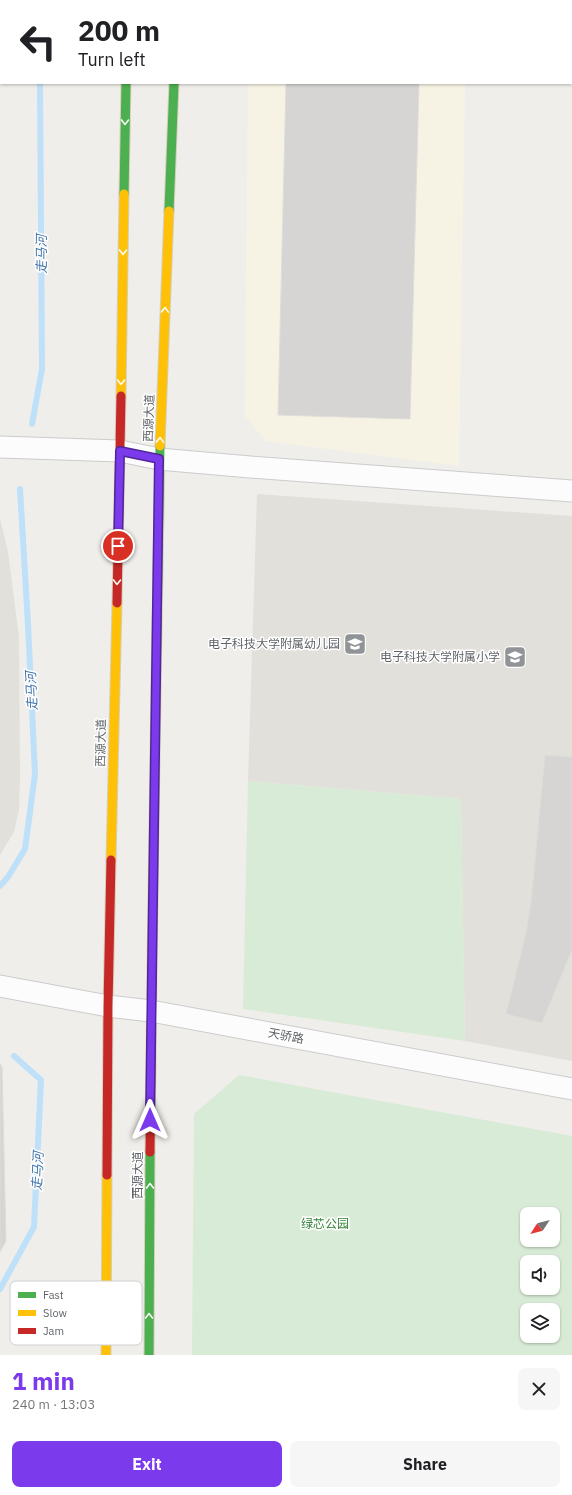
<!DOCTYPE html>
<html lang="en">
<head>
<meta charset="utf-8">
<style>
  :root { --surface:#fff; --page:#f6f6f6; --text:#202124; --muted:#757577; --accent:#7c3aed }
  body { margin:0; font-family:"IBM Plex Sans","Noto Sans SC",sans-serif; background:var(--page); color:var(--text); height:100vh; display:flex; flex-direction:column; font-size:15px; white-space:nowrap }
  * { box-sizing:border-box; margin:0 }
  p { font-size:13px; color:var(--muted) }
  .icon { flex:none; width:22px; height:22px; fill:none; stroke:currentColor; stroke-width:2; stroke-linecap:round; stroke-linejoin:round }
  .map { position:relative; height:1355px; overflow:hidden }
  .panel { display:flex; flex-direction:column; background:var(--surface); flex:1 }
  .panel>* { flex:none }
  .banner { position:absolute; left:0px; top:0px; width:572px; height:84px; box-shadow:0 1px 3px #0004; background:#fff; color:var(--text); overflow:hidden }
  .needle { width:26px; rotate:234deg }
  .buttons { position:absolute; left:520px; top:1207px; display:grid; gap:8px }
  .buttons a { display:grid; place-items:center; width:40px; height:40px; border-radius:8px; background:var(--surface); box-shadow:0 1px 3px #0004; font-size:20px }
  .pin { position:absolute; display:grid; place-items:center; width:34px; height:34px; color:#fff; margin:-17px; border:2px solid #fff; border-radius:50%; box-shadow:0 1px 4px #0007 }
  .me { position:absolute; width:44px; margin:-22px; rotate:0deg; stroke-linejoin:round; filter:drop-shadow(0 0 3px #0008) }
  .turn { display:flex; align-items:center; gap:14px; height:84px; padding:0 12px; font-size:18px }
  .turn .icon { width:52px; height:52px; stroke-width:2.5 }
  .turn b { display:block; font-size:28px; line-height:34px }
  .round { display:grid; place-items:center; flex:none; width:42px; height:42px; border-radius:8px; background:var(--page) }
  .headline { display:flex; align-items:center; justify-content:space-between; height:68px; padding:0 12px }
  h1 { font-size:24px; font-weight:700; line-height:30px; color:var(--accent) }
  .button { display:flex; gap:8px; margin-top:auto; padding:8px 12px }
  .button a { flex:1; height:46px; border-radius:8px; background:var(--accent); color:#fff; font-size:16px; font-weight:700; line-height:46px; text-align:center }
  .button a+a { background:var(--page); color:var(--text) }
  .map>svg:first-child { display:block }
  .commercial { fill:#f7f3e4 }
  .education { fill:#e2e0da }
  .green { fill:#d8ebd6; fill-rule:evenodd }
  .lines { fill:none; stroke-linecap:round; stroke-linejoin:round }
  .stream { stroke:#bfe0f9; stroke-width:6 }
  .building { fill:#d6d5d3; stroke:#deddd9 }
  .street-casing { stroke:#cbcccc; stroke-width:23 }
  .fast-casing { stroke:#d7ceb8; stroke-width:11 }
  .slow-casing { stroke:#d7ceb8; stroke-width:11 }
  .jam-casing { stroke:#d7ceb8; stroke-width:11 }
  .street { stroke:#fdfcfc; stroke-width:21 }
  .fast { stroke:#4caf50; stroke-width:9 }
  .slow { stroke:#ffc107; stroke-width:9 }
  .jam { stroke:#c62828; stroke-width:9 }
  .oneway { stroke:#f6fbf6 }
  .route-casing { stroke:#51269a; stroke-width:10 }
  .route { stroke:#7c3aed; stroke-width:7 }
  .labels { text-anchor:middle; stroke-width:3; stroke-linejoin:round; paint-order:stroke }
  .street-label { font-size:12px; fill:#5f6368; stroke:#fff }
  .poi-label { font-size:12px; fill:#5f6368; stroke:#fff; text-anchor:end }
  .park-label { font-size:12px; fill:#348238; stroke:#fff }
  .water-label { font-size:13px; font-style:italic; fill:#4174aa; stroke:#fff }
  .key { fill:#fff; stroke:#cfd0d2; stroke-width:1 }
  .key-label { font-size:11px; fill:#5f6368 }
</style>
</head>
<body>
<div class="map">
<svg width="572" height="1355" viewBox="0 0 572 1355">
  <rect width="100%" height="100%" fill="#efeeea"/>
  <path class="commercial" d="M249,0H466L249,1Z
    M248,83H465L459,466L266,441L245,416Z"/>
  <path class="education" d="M257,494L572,516V1061L465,1041L461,799L248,781Z
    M0,518L8,552L19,637L20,778L19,810L14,832L0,855Z"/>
  <path class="green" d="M248,781L461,799L465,1041L243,1009Z
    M239,1075L572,1136V1355H192L194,1114ZM527,1214H553V1240H527ZM527,1262H553V1288H527ZM527,1310H553V1336H527Z"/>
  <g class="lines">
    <path class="stream" d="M40,0V1
      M32,424L42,369L40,83
      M0,886L8,877L25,849L35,774L28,624L20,489
      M0,1289L34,1227L41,1080L14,1056"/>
  </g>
  <path class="building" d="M288,0H355L288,1Z
    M286,83H419L410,419L278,415Z
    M545,755L572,757V950L542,1023L506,1014L526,933L531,902Z
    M0,1064L2,1067L6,1241L0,1252Z"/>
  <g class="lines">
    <g class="street-casing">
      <path id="street" d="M0,447L120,451L159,459L250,467L572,491
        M0,986L108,1006L151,1011L572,1089"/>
    </g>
    <g class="fast-casing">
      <path id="fast" d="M124,194L126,83
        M169,211L174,83
        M156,687L160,446
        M149,1355L150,1152"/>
    </g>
    <g class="slow-casing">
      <path id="slow" d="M121,396L124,194
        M160,446L169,211
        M111,860L117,603
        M152,966L156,687
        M106,1355L107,1175"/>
    </g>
    <g class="jam-casing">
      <path id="jam" d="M127,0V1
        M177,0V1
        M117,603L121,396
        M150,1152L152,966
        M107,1175L108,1006L111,860"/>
    </g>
    <use href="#street" class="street"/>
    <use href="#fast" class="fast"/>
    <use href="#slow" class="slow"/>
    <use href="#jam" class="jam"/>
  </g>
  <defs><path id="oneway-chevron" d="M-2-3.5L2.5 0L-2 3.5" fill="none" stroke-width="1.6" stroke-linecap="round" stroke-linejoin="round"/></defs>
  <g class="oneway">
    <use href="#oneway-chevron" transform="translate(125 122) rotate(91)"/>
    <use href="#oneway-chevron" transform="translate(123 252) rotate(91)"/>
    <use href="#oneway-chevron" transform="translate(165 310) rotate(-88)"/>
    <use href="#oneway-chevron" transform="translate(121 382) rotate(91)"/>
    <use href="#oneway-chevron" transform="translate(160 440) rotate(-88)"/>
    <use href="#oneway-chevron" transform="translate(117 582) rotate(91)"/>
    <use href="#oneway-chevron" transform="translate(150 1186) rotate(-90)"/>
    <use href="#oneway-chevron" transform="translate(149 1316) rotate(-90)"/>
  </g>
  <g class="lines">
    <g class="route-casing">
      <path id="route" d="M118,546L120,451L159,459L150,1120"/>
    </g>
    <use href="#route" class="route"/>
  </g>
  <defs>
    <g id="school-square" transform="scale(1.15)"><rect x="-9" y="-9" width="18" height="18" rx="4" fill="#919496" stroke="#fff"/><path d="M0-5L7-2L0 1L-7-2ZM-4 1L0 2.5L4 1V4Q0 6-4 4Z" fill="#fff"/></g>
  </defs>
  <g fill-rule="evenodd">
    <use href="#school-square" x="355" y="644"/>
    <use href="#school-square" x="515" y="657"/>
  </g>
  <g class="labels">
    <g class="street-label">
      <text transform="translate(149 418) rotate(-88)" y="4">西源大道</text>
      <text transform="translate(101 743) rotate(-89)" y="4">西源大道</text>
      <text transform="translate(286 1036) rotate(11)" y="4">天骄路</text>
      <text transform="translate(138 1175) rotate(-90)" y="4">西源大道</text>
    </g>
    <g class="poi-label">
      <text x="340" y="648">电子科技大学附属幼儿园</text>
      <text x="500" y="661">电子科技大学附属小学</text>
    </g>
    <g class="park-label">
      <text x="325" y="1228">绿芯公园</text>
    </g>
    <g class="water-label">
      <text transform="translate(41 254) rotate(-90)" y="5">走马河</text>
      <text transform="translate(31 691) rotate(-93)" y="5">走马河</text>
      <text transform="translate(37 1171) rotate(-87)" y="5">走马河</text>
    </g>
  </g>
  <rect x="10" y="1281" width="132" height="64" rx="6" class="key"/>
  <rect x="18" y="1292" width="18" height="6" fill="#4caf50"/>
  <rect x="18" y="1310" width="18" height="6" fill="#ffc107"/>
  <rect x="18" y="1328" width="18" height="6" fill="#c62828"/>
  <g class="key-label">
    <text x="43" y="1299">Fast</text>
    <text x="43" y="1317">Slow</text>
    <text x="43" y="1335">Jam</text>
  </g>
</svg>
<div class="buttons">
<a><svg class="needle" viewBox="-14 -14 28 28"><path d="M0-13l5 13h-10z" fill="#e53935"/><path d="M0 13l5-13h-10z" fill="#757577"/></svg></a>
<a><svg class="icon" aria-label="sound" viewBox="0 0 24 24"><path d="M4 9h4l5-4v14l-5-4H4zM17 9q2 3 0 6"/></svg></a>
<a><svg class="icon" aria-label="layers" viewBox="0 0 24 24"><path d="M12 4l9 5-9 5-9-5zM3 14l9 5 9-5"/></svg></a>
</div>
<div class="pin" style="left:118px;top:546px;background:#d93025"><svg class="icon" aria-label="arrive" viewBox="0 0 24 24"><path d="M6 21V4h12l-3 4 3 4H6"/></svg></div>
<svg class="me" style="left:150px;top:1120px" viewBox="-20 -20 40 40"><path d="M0-17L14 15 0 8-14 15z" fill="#7c3aed" stroke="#fff" stroke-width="4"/></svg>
<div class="banner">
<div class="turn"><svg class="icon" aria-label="left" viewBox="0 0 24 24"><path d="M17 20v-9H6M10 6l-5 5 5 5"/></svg><div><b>200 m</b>Turn left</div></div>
</div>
</div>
<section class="panel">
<div class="headline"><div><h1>1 min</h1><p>240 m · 13:03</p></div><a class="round"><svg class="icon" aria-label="close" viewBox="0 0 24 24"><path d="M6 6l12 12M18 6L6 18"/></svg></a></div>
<div class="button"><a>Exit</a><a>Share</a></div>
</section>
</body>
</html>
